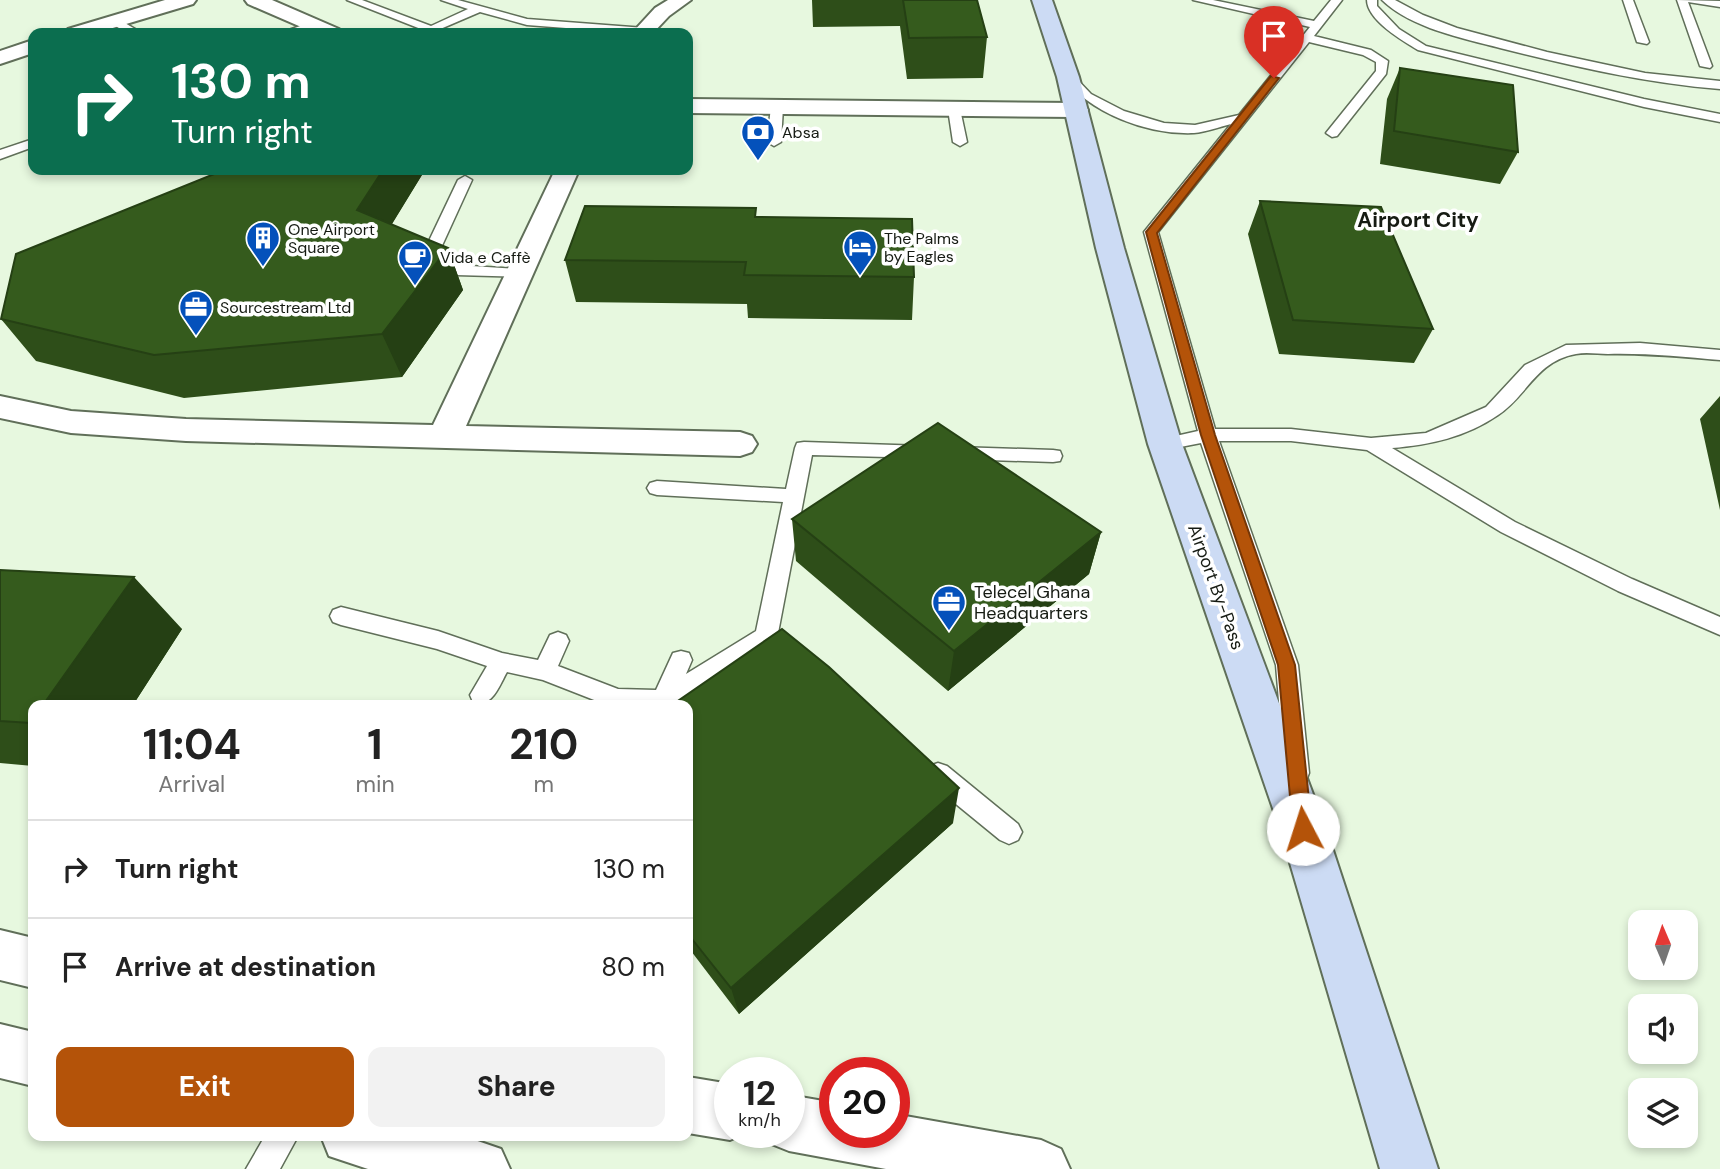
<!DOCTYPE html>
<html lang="en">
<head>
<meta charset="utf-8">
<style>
  :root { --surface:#fff; --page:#f2f2f2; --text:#222; --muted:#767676; --line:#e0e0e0; --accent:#b45309 }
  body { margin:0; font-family:"DM Sans",sans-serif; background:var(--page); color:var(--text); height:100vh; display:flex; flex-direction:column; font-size:26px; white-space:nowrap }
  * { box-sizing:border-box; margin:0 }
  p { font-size:23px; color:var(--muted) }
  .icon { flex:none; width:38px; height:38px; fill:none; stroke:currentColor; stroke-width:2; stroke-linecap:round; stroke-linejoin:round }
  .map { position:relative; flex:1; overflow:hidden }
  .drawer { position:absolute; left:28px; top:700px; width:665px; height:441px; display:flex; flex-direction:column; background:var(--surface); border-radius:14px; box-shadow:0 4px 10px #0003 }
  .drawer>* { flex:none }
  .guide { position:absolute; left:28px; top:28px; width:665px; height:147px; border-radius:14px; box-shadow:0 4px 10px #0003; background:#0b6e4f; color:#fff; overflow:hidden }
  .needle { width:46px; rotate:358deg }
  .buttons { position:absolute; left:1628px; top:910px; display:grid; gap:14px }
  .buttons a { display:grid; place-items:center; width:70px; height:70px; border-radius:14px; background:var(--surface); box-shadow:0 4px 10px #0003; font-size:35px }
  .speed { position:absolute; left:714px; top:1057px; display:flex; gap:14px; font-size:35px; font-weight:700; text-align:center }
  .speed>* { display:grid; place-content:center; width:91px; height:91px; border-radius:50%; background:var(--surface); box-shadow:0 4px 10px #0003; line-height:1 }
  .speed small { font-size:18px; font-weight:400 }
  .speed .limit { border:10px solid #d22; background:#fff; color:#111 }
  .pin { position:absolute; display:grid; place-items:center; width:60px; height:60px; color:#fff; margin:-72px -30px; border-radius:50% 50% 50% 0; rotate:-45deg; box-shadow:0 0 7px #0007 }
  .pin .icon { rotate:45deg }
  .me { position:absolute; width:77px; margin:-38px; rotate:355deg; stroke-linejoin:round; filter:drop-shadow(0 0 5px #0008) }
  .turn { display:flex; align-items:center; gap:24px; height:147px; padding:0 28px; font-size:32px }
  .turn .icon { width:91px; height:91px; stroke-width:2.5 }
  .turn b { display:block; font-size:49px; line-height:60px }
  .eta { display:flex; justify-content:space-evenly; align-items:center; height:119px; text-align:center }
  .eta b { font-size:42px; font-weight:700; line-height:49px }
  .action { display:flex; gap:14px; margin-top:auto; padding:14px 28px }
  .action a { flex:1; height:80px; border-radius:14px; background:var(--accent); color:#fff; font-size:28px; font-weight:700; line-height:80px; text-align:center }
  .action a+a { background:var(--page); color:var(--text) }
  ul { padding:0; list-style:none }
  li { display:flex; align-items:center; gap:21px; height:98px; padding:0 28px; border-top:2px solid var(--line) }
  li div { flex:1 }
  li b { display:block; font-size:26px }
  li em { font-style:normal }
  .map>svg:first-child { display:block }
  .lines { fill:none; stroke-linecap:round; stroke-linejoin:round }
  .service-casing { stroke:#606f59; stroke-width:3 }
  .minor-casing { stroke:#606f59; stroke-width:4 }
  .tertiary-casing { stroke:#606f59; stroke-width:4 }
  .secondary-casing { stroke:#606f59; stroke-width:4 }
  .service { fill:#fff; fill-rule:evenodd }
  .minor { fill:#fff; fill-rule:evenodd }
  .tertiary { fill:#fff; fill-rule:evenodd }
  .secondary { fill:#ccdbf4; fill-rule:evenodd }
  .wall { fill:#2e4e19 }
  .shaded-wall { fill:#254014 }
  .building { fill:#355b1d; stroke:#254014; stroke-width:2 }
  .route { fill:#b45309; stroke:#753606; stroke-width:2 }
  .labels { text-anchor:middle; stroke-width:7; stroke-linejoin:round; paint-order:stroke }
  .far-poi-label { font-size:16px; fill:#161b13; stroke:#fff; text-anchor:start }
  .street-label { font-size:18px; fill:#161b13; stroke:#fff }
  .poi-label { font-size:18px; fill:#161b13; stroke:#fff; text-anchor:start }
  .far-district-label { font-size:21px; font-weight:bold; fill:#161b13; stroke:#fff }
</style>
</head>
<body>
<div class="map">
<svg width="1720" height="1169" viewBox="0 0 1720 1169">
  <rect width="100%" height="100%" fill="#e7f8df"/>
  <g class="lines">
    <g class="service-casing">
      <path id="service" d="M347,0H362L431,26L468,9L441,0H458L527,19L645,28L651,31L631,33L527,25L480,12L431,33Z
        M1193,0H1213L1314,21L1331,0H1342L1314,36L1371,50L1388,61L1386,74L1337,136L1332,137L1326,133L1376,71V62L1363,55L1309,42L1158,232L1215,429H1291L1371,438L1426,433L1486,407L1525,365L1566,345L1640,343L1720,350V360C1683,357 1646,353 1608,354C1598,354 1586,352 1576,354C1536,361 1527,396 1498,415C1466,437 1430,445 1392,448L1515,522L1632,579L1720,617V635L1618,591L1501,532L1367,450L1291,441H1219L1298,665L1309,773L1306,781L1297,784L1288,781L1285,773L1276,665L1201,443L1165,450L1158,448L1156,444L1158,440L1198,431L1144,232L1231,124C1219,127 1206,132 1194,133C1147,135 1091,113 1062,77L1072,74L1091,94L1124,111L1164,123L1195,125L1239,115L1310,27Z
        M1367,0H1377V6L1399,29L1426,46L1644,99L1720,114V122L1644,107L1418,50C1403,41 1367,20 1367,0Z
        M1382,0H1395L1423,15L1457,28L1547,52L1645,73L1720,81V89C1645,83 1572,66 1500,48C1462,38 1411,28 1382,0Z
        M1623,0H1633L1649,42L1647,44L1637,42Z
        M1677,0L1720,1V7L1688,2L1712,66L1710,68L1700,66Z
        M110,19H118L142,33H128L110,23Z
        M312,22L316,23V27L297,33H280Z
        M777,103L783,107L781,142L774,146L767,142L771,107Z
        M954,105L960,109L967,142L960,146L953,142L948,109Z
        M33,139V147L0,159V150Z
        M465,176L472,180L435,261L456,265L519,269L524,271L527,274L524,277L456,275L421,267L418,264L458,180Z
        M804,442L925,446L932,447L934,452L932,457L925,458L812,455L778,633L798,649L801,655L798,661C784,666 776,656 765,648L674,705H607L543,680L507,672C499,686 492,709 473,702L470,695L487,666L437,649L341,625L333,622L330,616L333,610L341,607L438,631L502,653L538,660L550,635L558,632L566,635L569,641L558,666L618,689L656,690L673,653L681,651L689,653L692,660L686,674L756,631L783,502L657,495L650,493L647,488L650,483L657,481L786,489L795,448L797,443Z
        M957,447L1053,450L1060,451L1062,456L1060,461L1053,462L957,459L950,458L948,453L950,448Z
        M938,763L947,766L1018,824L1022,832L1018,840L1009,844L1000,840L929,782L926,774L929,766Z
        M265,1136H298L280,1169H246Z"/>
    </g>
    <g class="minor-casing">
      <path id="minor" d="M165,0H196L193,4L96,33H65L68,29Z
        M245,0H272L339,29L342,33H315L248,4Z
        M668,0H691L669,16L653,33H632L655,8Z
        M33,40V53L0,64V51Z
        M688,99L1076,103L1084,105L1088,110L1084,115L1076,117L688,113Z
        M555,170H579L466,426L740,432L752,436L757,444L752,452L740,456L186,441L71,433L0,418V396L71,411L186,419L433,425Z"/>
    </g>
    <g class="tertiary-casing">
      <path id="tertiary" d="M0,930L33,938V988L0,980Z
        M0,1024L33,1032V1086L0,1078Z
        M688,1077L730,1084V1132H748L730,1140L688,1133Z
        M789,1095L835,1103V1132H894V1114L1041,1140L1061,1149L1070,1169H886L789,1151L769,1143L765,1132H789Z
        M321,1136H463L501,1149L510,1169H368L329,1156Z"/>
    </g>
    <g class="secondary-casing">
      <path id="secondary" d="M1032,0H1052L1079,77L1124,248L1182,444L1326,829L1438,1169H1380L1280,829L1148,444L1096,248L1057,77Z"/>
    </g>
    <use href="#service" class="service"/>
    <use href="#minor" class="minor"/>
    <use href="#tertiary" class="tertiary"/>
    <use href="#secondary" class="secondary"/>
  </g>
  <path class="wall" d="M812,0H977L987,37L983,78L907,79L900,26L813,27Z
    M1400,68L1518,152L1500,184L1380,164L1387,99Z
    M425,170L391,225L448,248L463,290L402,377L184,398L36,361L1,319Z
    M1260,201L1433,329L1414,363L1279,354L1248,234Z
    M757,218L914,277L912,320L748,318L747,304L576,302L565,260Z
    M1720,396V510L1700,419Z
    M792,519L1101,532L1089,574L948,691L796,561Z
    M0,570L182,629L133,705H33V766L0,763Z
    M688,705L953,823L739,1014L688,947Z"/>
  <path class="shaded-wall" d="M383,170H425L375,252L357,210Z
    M448,248L463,290L402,377L382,334Z
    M1101,532L1089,574L948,691L954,651Z
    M134,577L182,629L133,705H43Z
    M959,788L953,823L739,1014L731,988Z"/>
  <path class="building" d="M903,0H977L987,37L909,38Z
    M1400,68L1513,85L1518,152L1394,131Z
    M224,170H383L357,210L448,248L382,334L154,355L1,319L16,254Z
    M1260,201L1381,207L1433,329L1293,320Z
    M585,206L756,208L755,217L912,219L914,277L744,275L746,262L565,260Z
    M938,423L1101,532L954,651L792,519Z
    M0,570L134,577L43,705H33V719L31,723L0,721Z
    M782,629L829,667L959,788L731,988L688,934V705H672Z"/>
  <path class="route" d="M1271,76L1279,78L1157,233L1215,435L1295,665L1312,829L1309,835L1303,838L1296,835L1293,829L1278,665L1201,435L1146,232Z"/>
  <defs>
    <g id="bank-pin" transform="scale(1.75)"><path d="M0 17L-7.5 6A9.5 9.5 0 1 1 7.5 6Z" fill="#0451bb" stroke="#fff"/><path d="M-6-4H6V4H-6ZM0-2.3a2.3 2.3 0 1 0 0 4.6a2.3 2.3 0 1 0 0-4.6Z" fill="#fff"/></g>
    <g id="building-pin" transform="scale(1.75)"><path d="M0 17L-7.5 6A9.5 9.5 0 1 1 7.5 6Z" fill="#0451bb" stroke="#fff"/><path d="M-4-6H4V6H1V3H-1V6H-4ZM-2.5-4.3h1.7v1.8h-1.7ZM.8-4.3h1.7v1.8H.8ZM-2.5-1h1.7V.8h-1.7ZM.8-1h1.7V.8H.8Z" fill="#fff"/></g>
    <g id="hotel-pin" transform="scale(1.75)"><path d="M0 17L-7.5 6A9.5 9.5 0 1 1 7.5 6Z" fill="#0451bb" stroke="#fff"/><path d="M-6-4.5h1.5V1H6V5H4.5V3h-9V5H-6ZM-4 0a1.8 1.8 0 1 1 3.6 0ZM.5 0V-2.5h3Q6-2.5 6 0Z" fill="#fff"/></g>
    <g id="cafe-pin" transform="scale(1.75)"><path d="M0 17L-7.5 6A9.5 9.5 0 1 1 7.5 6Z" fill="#0451bb" stroke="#fff"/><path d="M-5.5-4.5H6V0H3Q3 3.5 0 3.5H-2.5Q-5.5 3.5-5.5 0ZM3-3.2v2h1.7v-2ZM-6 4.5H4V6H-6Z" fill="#fff"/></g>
    <g id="office-pin" transform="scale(1.75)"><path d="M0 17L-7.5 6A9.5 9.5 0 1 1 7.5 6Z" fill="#0451bb" stroke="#fff"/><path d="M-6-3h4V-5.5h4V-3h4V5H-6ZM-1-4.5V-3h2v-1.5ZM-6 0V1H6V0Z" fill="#fff"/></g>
  </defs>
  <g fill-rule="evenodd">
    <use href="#bank-pin" x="758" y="132"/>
    <use href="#building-pin" x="263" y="238"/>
    <use href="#hotel-pin" x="860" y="247"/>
    <use href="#cafe-pin" x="415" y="257"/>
    <use href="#office-pin" x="196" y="307"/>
    <use href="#office-pin" x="949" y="602"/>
  </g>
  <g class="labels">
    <g class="far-poi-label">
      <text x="782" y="138">Absa</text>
      <text x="288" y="235">One Airport<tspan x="288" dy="18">Square</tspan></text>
      <text x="884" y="244">The Palms<tspan x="884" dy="18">by Eagles</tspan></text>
      <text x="440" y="263">Vida e Caffè</text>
      <text x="220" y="313">Sourcestream Ltd</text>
    </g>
    <g class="street-label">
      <text transform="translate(1216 587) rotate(70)" y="6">Airport By-Pass</text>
    </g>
    <g class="poi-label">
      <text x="974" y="598">Telecel Ghana<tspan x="974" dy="21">Headquarters</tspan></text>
    </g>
    <g class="far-district-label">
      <text x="1418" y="227">Airport City</text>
    </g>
  </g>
</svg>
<div class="buttons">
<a><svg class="needle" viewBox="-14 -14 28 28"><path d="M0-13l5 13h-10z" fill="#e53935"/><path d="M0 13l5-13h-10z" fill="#767676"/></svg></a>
<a><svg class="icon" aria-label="sound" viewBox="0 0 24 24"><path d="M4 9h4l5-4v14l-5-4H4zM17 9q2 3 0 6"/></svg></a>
<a><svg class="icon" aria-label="layers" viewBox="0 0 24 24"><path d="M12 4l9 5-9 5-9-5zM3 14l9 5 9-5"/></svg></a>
</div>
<div class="speed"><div>12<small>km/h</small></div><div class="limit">20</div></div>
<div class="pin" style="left:1274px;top:78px;background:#d93025"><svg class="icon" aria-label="arrive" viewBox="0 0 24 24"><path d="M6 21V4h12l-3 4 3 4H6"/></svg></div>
<svg class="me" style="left:1303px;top:829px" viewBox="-20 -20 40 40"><circle r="19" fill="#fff"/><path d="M0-13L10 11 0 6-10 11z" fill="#b45309"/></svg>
<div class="guide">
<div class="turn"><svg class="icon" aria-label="right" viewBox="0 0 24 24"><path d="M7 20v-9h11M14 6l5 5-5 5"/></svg><div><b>130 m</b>Turn right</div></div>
</div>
<section class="drawer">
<div class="eta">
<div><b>11:04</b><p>Arrival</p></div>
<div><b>1</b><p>min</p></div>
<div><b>210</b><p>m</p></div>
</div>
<ul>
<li><svg class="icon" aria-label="right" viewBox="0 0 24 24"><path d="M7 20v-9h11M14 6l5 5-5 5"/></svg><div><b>Turn right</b></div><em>130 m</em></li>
<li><svg class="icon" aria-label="arrive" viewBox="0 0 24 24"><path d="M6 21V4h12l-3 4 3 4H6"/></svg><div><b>Arrive at destination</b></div><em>80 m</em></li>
</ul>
<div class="action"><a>Exit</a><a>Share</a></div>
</section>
</div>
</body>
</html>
